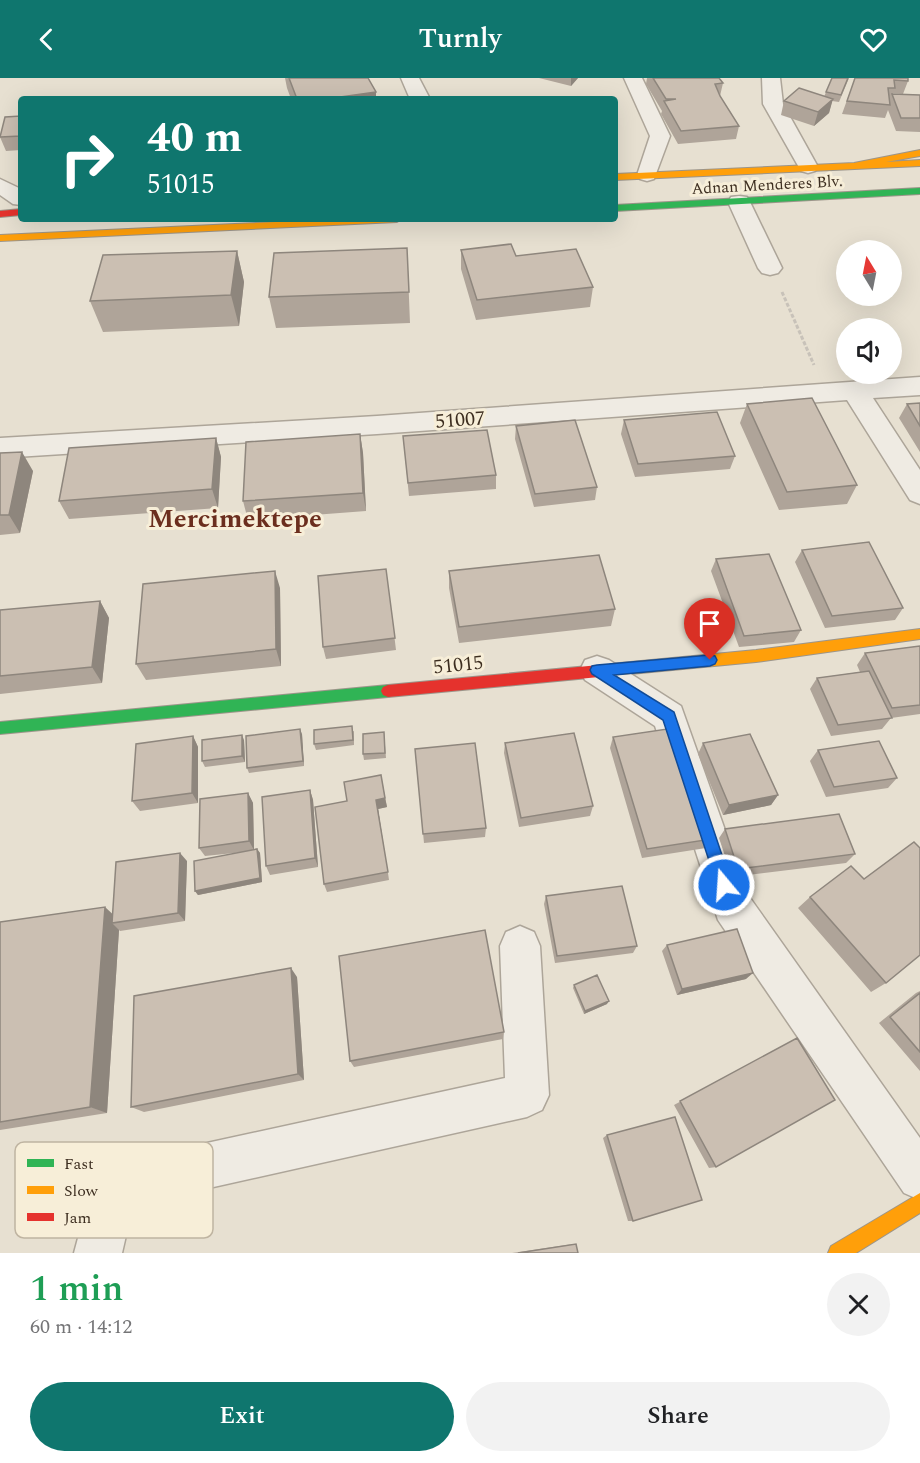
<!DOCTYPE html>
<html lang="en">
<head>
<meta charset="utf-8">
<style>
  :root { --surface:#fff; --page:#f2f2f2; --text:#202124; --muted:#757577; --accent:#0f766e }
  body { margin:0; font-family:Spectral,serif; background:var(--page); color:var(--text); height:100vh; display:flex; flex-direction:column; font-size:22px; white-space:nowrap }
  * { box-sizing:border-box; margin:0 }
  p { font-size:20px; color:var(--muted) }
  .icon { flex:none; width:33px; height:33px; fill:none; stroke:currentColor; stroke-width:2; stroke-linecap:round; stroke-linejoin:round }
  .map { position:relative; height:1175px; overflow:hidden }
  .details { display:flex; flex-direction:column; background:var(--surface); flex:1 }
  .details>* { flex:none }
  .top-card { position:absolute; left:18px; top:18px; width:600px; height:126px; border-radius:6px; box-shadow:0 6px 24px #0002; background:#0f766e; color:#fff; overflow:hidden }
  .needle { width:39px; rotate:350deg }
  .tools { position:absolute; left:836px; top:162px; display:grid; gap:12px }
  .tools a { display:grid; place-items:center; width:66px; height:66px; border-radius:50%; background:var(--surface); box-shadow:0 6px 24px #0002; font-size:30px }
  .pin { position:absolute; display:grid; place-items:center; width:51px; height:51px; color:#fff; margin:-62px -26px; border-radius:50% 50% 50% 0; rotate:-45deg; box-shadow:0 0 6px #0007 }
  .pin .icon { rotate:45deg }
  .me { position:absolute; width:66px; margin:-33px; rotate:342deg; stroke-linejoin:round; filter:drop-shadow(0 0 4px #0008) }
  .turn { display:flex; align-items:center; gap:21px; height:126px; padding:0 30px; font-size:27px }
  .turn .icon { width:78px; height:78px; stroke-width:2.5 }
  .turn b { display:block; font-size:42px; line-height:51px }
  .round { display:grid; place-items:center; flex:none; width:63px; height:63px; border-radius:32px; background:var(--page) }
  .headline { display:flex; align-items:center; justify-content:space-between; height:102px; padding:0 30px }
  h1 { font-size:36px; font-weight:600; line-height:45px; color:#1e9e55 }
  .primary-button { display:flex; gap:12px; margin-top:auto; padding:12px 30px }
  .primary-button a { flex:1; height:69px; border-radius:36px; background:var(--accent); color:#fff; font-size:24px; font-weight:600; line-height:69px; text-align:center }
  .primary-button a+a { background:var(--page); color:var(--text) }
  header { display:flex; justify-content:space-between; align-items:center; height:78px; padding:0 30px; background:var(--accent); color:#fff; font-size:27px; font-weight:600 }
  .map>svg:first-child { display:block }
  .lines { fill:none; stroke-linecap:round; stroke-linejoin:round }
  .street-casing { stroke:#ada599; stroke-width:3 }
  .fast-casing { stroke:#9c958a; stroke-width:2 }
  .slow-casing { stroke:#9c958a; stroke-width:2 }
  .jam-casing { stroke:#9c958a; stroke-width:2 }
  .path { stroke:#c8c2b9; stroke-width:3; stroke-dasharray:4 2; stroke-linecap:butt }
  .street { fill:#efebe3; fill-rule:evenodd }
  .fast { fill:#30b455; fill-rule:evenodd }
  .slow { fill:#ff9f0a; fill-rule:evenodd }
  .jam { fill:#e5322d; fill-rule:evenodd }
  .wall { fill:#afa499 }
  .shaded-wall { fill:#8e867d }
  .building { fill:#cbbfb2; stroke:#8e867d; stroke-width:1.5 }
  .route { fill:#1a73e8; stroke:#114b97; stroke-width:1.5 }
  .labels { text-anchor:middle; stroke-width:6; stroke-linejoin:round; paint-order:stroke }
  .far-street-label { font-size:16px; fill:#3d2e20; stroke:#f7eed8 }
  .street-label { font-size:20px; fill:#3d2e20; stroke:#f7eed8 }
  .district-label { font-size:26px; font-weight:bold; fill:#6b2e1e; stroke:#f7eed8 }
  .key { fill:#f7eed8; stroke:#bfb4a1; stroke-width:1.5 }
  .key-label { font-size:16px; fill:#3d2e20 }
</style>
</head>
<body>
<header><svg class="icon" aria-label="back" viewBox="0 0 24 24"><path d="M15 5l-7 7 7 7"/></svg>Turnly<svg class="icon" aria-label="heart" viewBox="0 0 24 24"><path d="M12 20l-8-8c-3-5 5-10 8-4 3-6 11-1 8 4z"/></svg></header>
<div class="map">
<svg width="920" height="1175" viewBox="0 0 920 1175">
  <rect width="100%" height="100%" fill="#e7e0d1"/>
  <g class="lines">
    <g class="street-casing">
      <path id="street" d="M401,0H419L430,21H410Z
        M624,0H642L670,58L654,101L647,103L640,101L637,97L650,58Z
        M762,0H780L783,26L818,89L815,93L808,95L801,93L763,26Z
        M0,101L21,111V127L13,126L0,117Z
        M739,118L747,119L750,124L782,190L778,195L770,197L762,195L758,190L728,124L731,119Z
        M920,299V317L873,320L920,392V426L910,422L847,322L377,356L0,380V360L377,338Z
        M597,578L609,582L681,628L748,817L920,1060V1122L904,1115L718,842L655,648L585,602L580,592L585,582Z
        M520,848L534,854L540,868L549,1017L542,1032L527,1039L133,1127L122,1175H74L92,1108L99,1092L115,1085L505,1000L500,868L506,854Z"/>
    </g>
    <g class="fast-casing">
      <path id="fast" d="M920,110V116L615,133V127Z
        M388,607L393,609L395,613L393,617L388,619L0,656V644Z"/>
    </g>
    <g class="slow-casing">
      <path id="slow" d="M920,72V78L886,84L920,82V88L615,102V96L854,85Z
        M340,141H402L397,144L0,163V157Z
        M920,551V561L756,584L599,599L594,597L592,593L594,589L599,587L756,572Z
        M920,1115V1135L856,1175H828L831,1168Z"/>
    </g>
    <g class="jam-casing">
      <path id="jam" d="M21,131V137L0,139V133Z
        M599,587L604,589L606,593L604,597L599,599L388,619L383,617L381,613L383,609L388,607Z"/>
    </g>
    <path class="path" d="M782,214L814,287"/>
    <use href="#street" class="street"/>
    <use href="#fast" class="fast"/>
    <use href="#slow" class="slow"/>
    <use href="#jam" class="jam"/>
  </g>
  <path class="wall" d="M285,0H368L376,14V21H291L287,10Z
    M539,0H578L571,8Z
    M647,0H719L723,5L720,18L739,48L736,61L678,66L661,36L662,33L646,6Z
    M849,0L839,24L832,23L829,35L814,48L781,37L784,23L824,19L826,14Z
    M855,0H908V3L903,16L893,15V16L920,17V54L896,53L888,32L885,40L842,36Z
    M21,38V72L6,73L0,59Z
    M407,170L410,245L276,250L269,219Z
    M461,172L516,178L593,209L590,229L476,242L461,191Z
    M237,173L244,204L239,248L103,254L90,223Z
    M920,325V374L899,340L907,326Z
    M747,326L857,407L847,426L779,432L740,345Z
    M624,342L735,378L730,391L635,399L621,356Z
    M516,348L597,409L595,422L534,429L515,361Z
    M360,356L363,375L366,433L248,442L243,423Z
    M403,358L496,397V411L409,418Z
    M216,360L221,379L218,430L69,441L59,423Z
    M0,375L33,393L20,455L0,457Z
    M802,472L903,530L895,542L825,550L795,484Z
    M716,481L801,552L794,564L739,569L711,493Z
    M386,491L396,572L326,581L323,569Z
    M449,493L615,531L611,548L459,565L449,510Z
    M280,510L281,588L146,602L136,586Z
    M100,523L109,540L102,605L0,616V532Z
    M920,568V636L891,640L882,651L831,658L810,611L817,600L860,594L857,587L865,575Z
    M354,653V667L316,672L314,666Z
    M384,654L386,680L364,682L363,676Z
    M302,656L304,688L249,695L247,690Z
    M193,658L198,669V725L140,733L132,723Z
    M613,659L712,761L706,770L642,780L610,670Z
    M244,662L245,684L205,689L202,683Z
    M505,665L593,728L590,738L519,749L504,675Z
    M703,665L778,717L771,727L723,737L698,676Z
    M415,671L486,750L485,759L424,765Z
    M818,672L897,700L888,710L826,719L810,683Z
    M381,697L387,729L378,731L389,802L327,814L324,806L347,723Z
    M310,712L313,722L318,789L270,797L266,788Z
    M248,715L253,725L254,772L257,771L260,775L262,804L198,817L195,813L244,774L205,778L199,770Z
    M725,751L855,776L846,785L732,799L719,760Z
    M187,783L185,843L120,853L119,852L107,1035L0,1052V844L112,836Z
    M546,818L637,868L633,875L555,885L544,826Z
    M810,819L886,905L871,914L798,830Z
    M667,867L746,901L677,917L662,873Z
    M297,899L304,1002L144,1034L131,1029Z
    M574,907L607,926L584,936L573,910Z
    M920,913V993L879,945L916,915Z
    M504,954L503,961L354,989L350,983Z
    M797,960L716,1089L709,1090L674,1027Z
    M607,1057L633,1143H628L603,1060Z
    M573,1166H576L578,1175H512Z"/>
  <path class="shaded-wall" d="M571,0H578L571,8Z
    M376,14V21H326Z
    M833,21L829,35L814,48L818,34Z
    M237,173L244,204L239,248L231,217Z
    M360,356L363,375L366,433L363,415Z
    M216,360L221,379L218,430L212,411Z
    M22,374L33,393L20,455L9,437Z
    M275,493L280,510L281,588L276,571Z
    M100,523L109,540L102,605L92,589Z
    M300,651L302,656L304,688L303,683Z
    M242,657L244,662L245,684L242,678Z
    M193,658L198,669V725L192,715Z
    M310,712L313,722L318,789L315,780Z
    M248,715L253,725L254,772L249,763Z
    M778,717L771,727L723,737L729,727Z
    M385,720L387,729L378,731L389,802L376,722Z
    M257,771L260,775L262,804L198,817L195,813Z
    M180,775L187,783L185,843L178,835Z
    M105,829L120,843L112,845L119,852L107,1035L90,1029Z
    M291,890L297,899L304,1002L298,996Z
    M753,895L746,901L677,917L682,911Z
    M609,923L607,926L584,936L585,933Z"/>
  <path class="building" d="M289,0H368L376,14L326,21H297Z
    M653,0H719L723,5L715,6L720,18L739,48L681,53L664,23L676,21H666Z
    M832,0H848L841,17L826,14Z
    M855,0H908V3L894,2L895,10H888L890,27L847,23Z
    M799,10L833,21L818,34L784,23Z
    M892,16L920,17V40H901Z
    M21,38V58L0,59L5,39Z
    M511,166L516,178L576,171L593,209L477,222L461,172Z
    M407,170L409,214L269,219L274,175Z
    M237,173L231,217L90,223L103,177Z
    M812,320L857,407L787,414L747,326Z
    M920,325V348L907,326Z
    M717,334L735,378L638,386L624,342Z
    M575,342L597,409L535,416L516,348Z
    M487,352L496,397L408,405L403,358Z
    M360,356L363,415L243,423L246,364Z
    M216,360L212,411L59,423L69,370Z
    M22,374L9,437H0V375Z
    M869,464L903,530L832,538L802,472Z
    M769,476L801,552L744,558L716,481Z
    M599,477L615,531L459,549L449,493Z
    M386,491L395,560L323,569L318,498Z
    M275,493L276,571L136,586L143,506Z
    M100,523L92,589L0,598V532Z
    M920,568V627L892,630L865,575Z
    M869,593L892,640L838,647L817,600Z
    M352,648L353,662L314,666V652Z
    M674,650L712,761L647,771L613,659Z
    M300,651L303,683L247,690L246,658Z
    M384,654L385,675L363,676V656Z
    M574,655L593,728L521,740L505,665Z
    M750,656L778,717L729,727L703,665Z
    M242,657V678L202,683V662Z
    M193,658L192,715L132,723L136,666Z
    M879,663L897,700L834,709L818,672Z
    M475,665L486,750L423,756L415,671Z
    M381,697L385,720L376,722L388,794L324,806L315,729L347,723L344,704Z
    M310,712L315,780L266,788L262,719Z
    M248,715L249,763L199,770L200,721Z
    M839,736L855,776L738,791L725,751Z
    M914,764L920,770V877L886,905L810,819L851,788L864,801Z
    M257,771L260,800L195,813L194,783Z
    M180,775L178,835L112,845L116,784Z
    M622,808L637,868L557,878L546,818Z
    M105,829L90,1029L0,1044V844Z
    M737,851L753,895L682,911L667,867Z
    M485,852L504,954L350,983L339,878Z
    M291,890L298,996L131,1029L134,918Z
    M597,897L609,923L585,933L574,907Z
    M920,915V974L890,939Z
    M797,960L835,1022L716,1089L680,1023Z
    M675,1039L702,1122L633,1143L607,1057Z
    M576,1166L578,1175H518Z"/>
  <path class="route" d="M710,577L715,578L717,582L715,586L710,588L614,597L674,634L732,807L730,813L724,815L719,813L717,807L663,642L592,596L590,592L592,588L597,587Z"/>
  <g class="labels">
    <g class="far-street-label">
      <text transform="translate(767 106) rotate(-3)" y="6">Adnan Menderes Blv.</text>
    </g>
    <g class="street-label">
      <text transform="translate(460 341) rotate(-4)" y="7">51007</text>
      <text transform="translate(458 586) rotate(-6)" y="7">51015</text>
    </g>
    <g class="district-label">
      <text x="235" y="449">Mercimektepe</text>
    </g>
  </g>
  <rect x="15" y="1064" width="198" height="96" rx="9" class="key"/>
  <rect x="27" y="1081" width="27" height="8" fill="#30b455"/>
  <rect x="27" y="1108" width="27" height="8" fill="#ff9f0a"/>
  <rect x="27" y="1135" width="27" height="8" fill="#e5322d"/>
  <g class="key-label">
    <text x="64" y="1091">Fast</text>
    <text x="64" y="1118">Slow</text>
    <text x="64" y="1145">Jam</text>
  </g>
</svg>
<div class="tools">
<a><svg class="needle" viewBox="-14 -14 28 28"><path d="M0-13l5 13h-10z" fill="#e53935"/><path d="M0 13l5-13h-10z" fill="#757577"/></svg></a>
<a><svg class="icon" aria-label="sound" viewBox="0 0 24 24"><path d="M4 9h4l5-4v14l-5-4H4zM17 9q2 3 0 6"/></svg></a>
</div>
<div class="pin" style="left:710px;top:582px;background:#d93025"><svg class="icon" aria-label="arrive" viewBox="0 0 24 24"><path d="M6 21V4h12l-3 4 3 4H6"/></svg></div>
<svg class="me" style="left:724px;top:807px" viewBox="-20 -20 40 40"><circle r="17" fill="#1a73e8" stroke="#fff" stroke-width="3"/><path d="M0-11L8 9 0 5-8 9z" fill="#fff"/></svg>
<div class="top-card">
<div class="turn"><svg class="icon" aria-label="right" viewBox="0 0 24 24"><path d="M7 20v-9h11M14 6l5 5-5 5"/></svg><div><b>40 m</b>51015</div></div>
</div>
</div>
<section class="details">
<div class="headline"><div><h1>1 min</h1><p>60 m · 14:12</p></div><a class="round"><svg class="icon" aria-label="close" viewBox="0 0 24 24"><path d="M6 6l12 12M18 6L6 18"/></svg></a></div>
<div class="primary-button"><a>Exit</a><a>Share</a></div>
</section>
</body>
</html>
